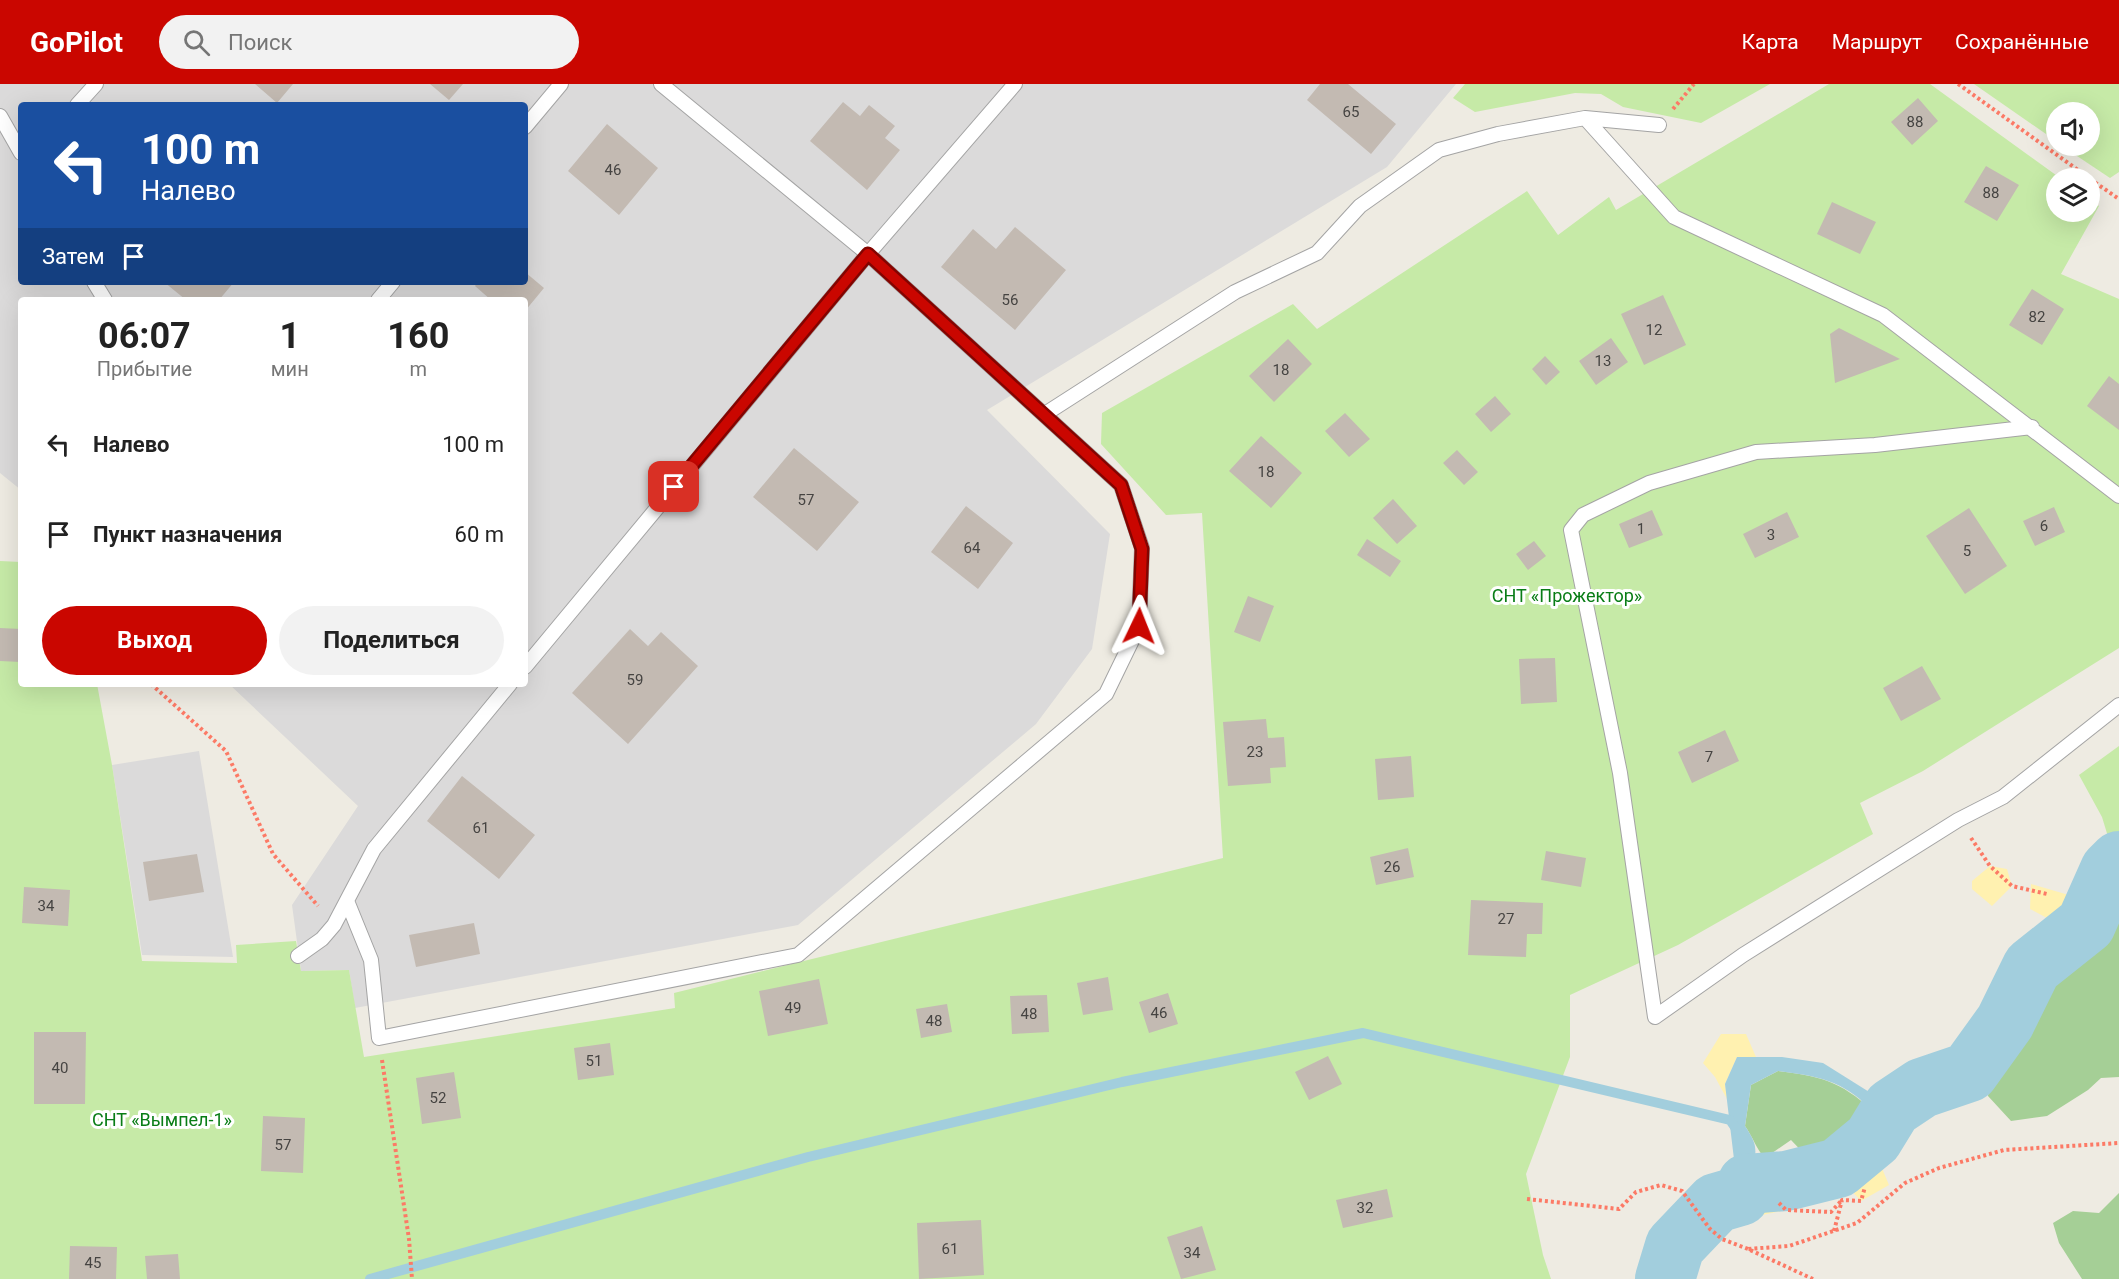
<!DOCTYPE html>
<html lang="ru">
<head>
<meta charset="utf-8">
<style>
  :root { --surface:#fff; --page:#f2f2f2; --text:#222; --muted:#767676; --accent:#ca0600 }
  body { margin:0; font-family:Roboto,sans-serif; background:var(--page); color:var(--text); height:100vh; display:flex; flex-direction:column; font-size:22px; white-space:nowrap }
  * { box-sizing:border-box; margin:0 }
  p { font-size:20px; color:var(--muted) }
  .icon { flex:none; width:33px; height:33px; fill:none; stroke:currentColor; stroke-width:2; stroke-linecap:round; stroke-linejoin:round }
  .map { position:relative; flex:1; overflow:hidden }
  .drawer { position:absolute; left:18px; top:213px; width:510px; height:390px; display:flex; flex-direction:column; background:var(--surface); border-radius:6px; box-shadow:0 6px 24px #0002 }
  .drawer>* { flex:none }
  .top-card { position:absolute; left:18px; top:18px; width:510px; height:183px; border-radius:6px; box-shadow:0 6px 24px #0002; background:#1a4fa0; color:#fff; overflow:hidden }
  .fabs { position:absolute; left:2046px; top:18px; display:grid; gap:12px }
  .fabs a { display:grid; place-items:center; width:54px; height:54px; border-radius:50%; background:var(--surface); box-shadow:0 6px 24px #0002; font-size:30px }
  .pin { position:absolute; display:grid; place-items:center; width:51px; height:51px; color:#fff; margin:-26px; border-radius:12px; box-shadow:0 3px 9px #0006 }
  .me { position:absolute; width:66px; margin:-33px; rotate:2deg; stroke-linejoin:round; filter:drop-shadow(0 0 4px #0008) }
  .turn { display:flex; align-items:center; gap:21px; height:126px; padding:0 24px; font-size:27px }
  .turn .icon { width:78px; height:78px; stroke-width:2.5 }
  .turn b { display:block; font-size:42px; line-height:51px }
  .then { display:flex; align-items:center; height:57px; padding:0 24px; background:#0003; gap:12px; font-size:22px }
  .eta { display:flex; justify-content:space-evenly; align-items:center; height:102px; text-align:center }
  .eta b { font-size:36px; font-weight:700; line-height:42px }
  .action { display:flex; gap:12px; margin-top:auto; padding:12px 24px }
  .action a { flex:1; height:69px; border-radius:36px; background:var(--accent); color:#fff; font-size:24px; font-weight:700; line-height:69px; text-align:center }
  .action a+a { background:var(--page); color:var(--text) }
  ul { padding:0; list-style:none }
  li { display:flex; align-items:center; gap:18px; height:90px; padding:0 24px }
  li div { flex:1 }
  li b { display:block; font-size:22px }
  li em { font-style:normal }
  header { display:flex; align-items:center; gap:36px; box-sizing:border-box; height:84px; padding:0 30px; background:var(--accent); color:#fff }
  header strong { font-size:28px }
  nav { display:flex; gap:33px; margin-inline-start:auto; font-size:21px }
  .search { width:420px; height:54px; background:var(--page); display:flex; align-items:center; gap:15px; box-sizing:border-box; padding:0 21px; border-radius:33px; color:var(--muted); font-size:22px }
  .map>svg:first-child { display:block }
  .residential { fill:#dbdada; fill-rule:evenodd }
  .grass { fill:#c6eaa7 }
  .forest { fill:#a5cf96 }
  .sand { fill:#fff1b0 }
  .water { fill:#a2cedd; fill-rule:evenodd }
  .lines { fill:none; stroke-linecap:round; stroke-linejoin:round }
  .stream { stroke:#a2cedd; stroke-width:10 }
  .river { stroke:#a2cedd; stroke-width:60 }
  .building { fill:#c3bab2 }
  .service-casing { stroke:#a4a4a4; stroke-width:16 }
  .path { stroke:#fc7a66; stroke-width:4; stroke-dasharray:3 3; stroke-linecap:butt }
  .service { stroke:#fff; stroke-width:14 }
  .route-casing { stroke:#830400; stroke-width:15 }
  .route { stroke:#ca0600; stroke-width:10 }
  .labels { text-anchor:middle; stroke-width:6; stroke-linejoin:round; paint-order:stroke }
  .number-label { font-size:15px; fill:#464442 }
  .park-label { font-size:18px; fill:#097d16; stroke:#fff }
</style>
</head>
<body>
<header>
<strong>GoPilot</strong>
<div class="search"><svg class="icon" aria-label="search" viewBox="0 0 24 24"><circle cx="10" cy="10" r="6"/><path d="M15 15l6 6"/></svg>Поиск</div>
<nav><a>Карта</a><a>Маршрут</a><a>Сохранённые</a></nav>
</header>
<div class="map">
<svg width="2119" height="1195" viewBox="0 0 2119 1195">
  <rect width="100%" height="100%" fill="#eeebe2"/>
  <path class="residential" d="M0,0H1456L1387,83L987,326L1110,450L1092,565L1036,640L798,841L355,924L349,886L301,887L292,821L358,722L229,600H525V216H21V406L0,389ZM21,21H525V198H21Z
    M199,667L233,873L142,871L112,681Z"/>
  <path class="grass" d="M1465,0H1770L1701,39L1623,23L1601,10L1575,9L1475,28L1453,14Z
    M1829,0H1930L2060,94H2056V128H2090V115L2099,122L2061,190L2119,215V564L1923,687L1860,719L1873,750L1678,861L1570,911V973L1526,1090L1543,1171L1551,1195H0V477L21,478V600H97L112,681L142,877L237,879L236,861L296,857L301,887L349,886L364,973L675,924L674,909L1223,774L1202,429L1166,431L1101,360L1102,329L1293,220L1317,245L1527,107L1558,151L1609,113L1616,126Z
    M1974,0H2119V88L2110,94L2062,62H2090V28H2056V57Z
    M2119,662V770L2109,756L2102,733L2079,691Z"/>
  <path class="forest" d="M2119,826V993L2101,994L2088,1006L2047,1032L2011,1037L1988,1012C1993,970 2011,956 2028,921C2034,909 2038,894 2043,881L2069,869L2095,866L2113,844Z
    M1778,987C1820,992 1840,997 1872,1026L1861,1057L1850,1054L1813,1079L1791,1056L1765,1074C1756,1065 1753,1053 1745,1042L1751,1001Z
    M2119,1109V1195H2082L2059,1159L2053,1139L2073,1127L2099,1129Z"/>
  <path class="sand" d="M1990,782L2007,785L2012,802L1992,822L1972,805V797Z
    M2031,800L2079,814L2092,813L2086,820L2072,828L2045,857L2049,847L2047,834L2030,825Z
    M1721,950H1746L1756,973H1737L1725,1000L1727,1015L1715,993L1703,979Z
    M1876,1070L1889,1101L1861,1117L1843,1098Z
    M1754,1106L1797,1108L1786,1126L1753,1133L1743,1116Z"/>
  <path class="water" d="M2110,786H2119V826L2113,844L2095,866L2050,868L2045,858L2056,846L2059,829C2086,828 2096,807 2110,786Z
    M1737,973H1782L1823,979L1874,1011L1894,1001L1922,1004L1895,1047L1876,1070L1843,1098L1797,1108L1754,1106L1740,1119H1716L1720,1102L1736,1092L1725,1000ZM1778,987C1818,992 1842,996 1872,1026L1861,1057L1850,1054L1806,1083L1762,1095L1753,1085C1757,1064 1757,1060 1745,1042L1751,1001Z"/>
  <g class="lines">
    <path class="stream" d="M370,1195L808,1073L1122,998L1363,949L1730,1036L1737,1046"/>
    <path class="river" d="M1665,1195L1675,1162L1716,1119L1740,1112L1747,1100L1786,1097L1838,1084L1873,1055L1892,1024L1922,1004L1969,988L2005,938L2032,883L2086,840L2110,786L2119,777"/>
  </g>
  <path class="building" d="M255,0H293L277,19Z
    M430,0H463L449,16Z
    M1320,0H1348L1396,40L1371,70L1307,16Z
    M1918,14L1938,37L1912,61L1891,38Z
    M843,18L860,32L869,21L895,42L885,54L900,66L867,106L810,57Z
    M607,40L658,84L619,131L568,87Z
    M1986,82L2019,101L1997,137L1964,118Z
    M1832,118L1876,138L1860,170L1817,150Z
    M1015,143L1066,186L1015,246L941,183L973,145L996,165Z
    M525,188L544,204L525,227V216H491L475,202L478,198H525Z
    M164,198H234L219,216H186Z
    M2032,205L2064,225L2042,261L2009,241Z
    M1663,211L1686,261L1644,281L1621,230Z
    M1839,244L1900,275L1835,299L1830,250Z
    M1611,254L1628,278L1596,301L1579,277Z
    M1288,255L1312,280L1274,318L1249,292Z
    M1545,272L1560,288L1546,301L1532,285Z
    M2109,292L2119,300V346L2087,322Z
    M1495,312L1511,330L1491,348L1475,330Z
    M1345,329L1370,355L1349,373L1325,347Z
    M1261,352L1302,389L1271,424L1229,387Z
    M794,364L859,418L817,467L753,413Z
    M1457,366L1478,388L1464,401L1443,379Z
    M1393,415L1417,442L1397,460L1373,434Z
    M966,422L1013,459L978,505L931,468Z
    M2054,423L2065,448L2035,462L2023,437Z
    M1969,424L2007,482L1965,510L1926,452Z
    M1652,426L1663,451L1629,464L1619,440Z
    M1787,428L1799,453L1755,474L1743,450Z
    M1367,455L1401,477L1390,493L1357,471Z
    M1534,457L1546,472L1528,486L1516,470Z
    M1248,512L1274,522L1260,558L1234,548Z
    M0,544L21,545V578L0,577Z
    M630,545L648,562L661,548L698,582L628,660L572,609Z
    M1555,574L1557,618L1521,620L1519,575Z
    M1922,582L1941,615L1901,637L1883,604Z
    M1266,635L1268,654L1284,653L1286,683L1270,684L1271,699L1228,702L1223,638Z
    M1725,646L1739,677L1692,699L1678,668Z
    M1411,672L1414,713L1378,716L1375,675Z
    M462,692L535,751L499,795L427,737Z
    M1408,764L1414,793L1376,801L1370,773Z
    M1546,767L1586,774L1581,803L1541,796Z
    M197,770L204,808L149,817L143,778Z
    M24,803L70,806L68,842L22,839Z
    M1471,816L1543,819L1542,850H1527L1526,873L1468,871Z
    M474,839L480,870L416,883L409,851Z
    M1108,893L1113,926L1083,931L1077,899Z
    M819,895L828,940L768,952L759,907Z
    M1168,909L1178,940L1149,949L1139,918Z
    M1047,911L1049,948L1012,950L1010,912Z
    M947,920L952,948L921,954L916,925Z
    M34,948H86L85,1020H34Z
    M610,959L614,991L578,996L574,964Z
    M1328,972L1342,1000L1309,1016L1295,988Z
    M454,988L461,1034L422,1040L416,994Z
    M263,1032L305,1034L303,1089L261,1087Z
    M1387,1105L1393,1133L1343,1144L1336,1116Z
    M981,1136L984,1191L919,1195L917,1139Z
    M1202,1142L1216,1186L1181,1195L1167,1153Z
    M70,1162L117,1163L116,1195H69Z
    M178,1170L180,1195H147L145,1172Z"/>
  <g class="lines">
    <g class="service-casing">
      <path id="service" d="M77,21L96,0
        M0,32L21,69
        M1585,34L1659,41
        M525,43L561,0
        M94,198L105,216
        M378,216L393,198
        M1045,330L1235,208L1317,169L1360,122L1439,66L1498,50L1585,34L1674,133L1883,231L2119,412
        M2032,343L1875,361L1756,368L1649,399L1583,431L1571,446L1620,689L1655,933L1743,871L1958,736L2003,713L2119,621
        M525,583L868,170L1015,0
        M347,817L371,876L379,954L798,871L1106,610L1139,542L1142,464L1121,401L868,170L661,0
        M298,872L322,855L334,841L374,765L510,600"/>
    </g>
    <path class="path" d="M1958,0L2089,94
      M1673,25L1694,0
      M2090,95L2119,115
      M151,600L226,667L273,770L318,822
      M1971,754L1990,782L2012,802L2047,810
      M382,976L409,1155L412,1195
      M1527,1115L1619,1125L1636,1108L1661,1101L1682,1107L1710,1145L1722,1155L1748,1165
      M1779,1119L1786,1126L1831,1128L1842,1116
      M1834,1147L1842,1116L1861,1117L1865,1103
      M1813,1195L1748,1165L1789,1162L1857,1139L1905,1099L1939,1084L2004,1066L2119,1059"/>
    <use href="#service" class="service"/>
  </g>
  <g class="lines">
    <g class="route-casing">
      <path id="route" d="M674,403L868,170L1121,401L1142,465L1139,542"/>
    </g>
    <use href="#route" class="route"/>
  </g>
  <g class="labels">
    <g class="number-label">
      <text x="1351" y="33">65</text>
      <text x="1915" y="43">88</text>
      <text x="613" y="91">46</text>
      <text x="1991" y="114">88</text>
      <text x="1010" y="221">56</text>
      <text x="2037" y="238">82</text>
      <text x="1654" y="251">12</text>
      <text x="1603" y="282">13</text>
      <text x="1281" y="291">18</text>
      <text x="1266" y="393">18</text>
      <text x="806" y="421">57</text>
      <text x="2044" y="447">6</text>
      <text x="1641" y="450">1</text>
      <text x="1771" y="456">3</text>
      <text x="972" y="469">64</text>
      <text x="1967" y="472">5</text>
      <text x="635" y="601">59</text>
      <text x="1255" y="673">23</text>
      <text x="1709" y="678">7</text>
      <text x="481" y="749">61</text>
      <text x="1392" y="788">26</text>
      <text x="46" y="827">34</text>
      <text x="1506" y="840">27</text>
      <text x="793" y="929">49</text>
      <text x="1159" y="934">46</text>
      <text x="1029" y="935">48</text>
      <text x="934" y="942">48</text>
      <text x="594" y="982">51</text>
      <text x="60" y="989">40</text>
      <text x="438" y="1019">52</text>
      <text x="283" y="1066">57</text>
      <text x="1365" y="1129">32</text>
      <text x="950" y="1170">61</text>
      <text x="1192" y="1174">34</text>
      <text x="93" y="1184">45</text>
    </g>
    <g class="park-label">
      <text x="1567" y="518">СНТ «Прожектор»</text>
      <text x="162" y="1042">СНТ «Вымпел-1»</text>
    </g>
  </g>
</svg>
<div class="fabs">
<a><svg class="icon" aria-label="sound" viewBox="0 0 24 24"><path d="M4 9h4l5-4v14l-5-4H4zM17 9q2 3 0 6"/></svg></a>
<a><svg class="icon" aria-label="layers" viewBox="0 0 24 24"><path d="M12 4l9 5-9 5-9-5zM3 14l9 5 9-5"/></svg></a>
</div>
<div class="pin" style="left:674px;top:403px;background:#d93025"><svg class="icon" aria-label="arrive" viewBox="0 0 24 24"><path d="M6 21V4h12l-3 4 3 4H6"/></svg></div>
<svg class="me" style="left:1139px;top:542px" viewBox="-20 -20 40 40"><path d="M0-17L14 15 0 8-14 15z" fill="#ca0600" stroke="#fff" stroke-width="4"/></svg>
<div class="top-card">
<div class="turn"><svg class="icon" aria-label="left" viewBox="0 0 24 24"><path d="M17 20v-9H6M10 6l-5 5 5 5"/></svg><div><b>100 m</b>Налево</div></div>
<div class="then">Затем<svg class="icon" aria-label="arrive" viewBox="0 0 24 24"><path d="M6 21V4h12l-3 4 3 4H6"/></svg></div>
</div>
<section class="drawer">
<div class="eta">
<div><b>06:07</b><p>Прибытие</p></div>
<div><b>1</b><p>мин</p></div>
<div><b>160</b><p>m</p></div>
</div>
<ul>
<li><svg class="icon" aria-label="left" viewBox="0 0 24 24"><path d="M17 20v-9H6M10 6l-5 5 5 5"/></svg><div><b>Налево</b></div><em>100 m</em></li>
<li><svg class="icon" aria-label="arrive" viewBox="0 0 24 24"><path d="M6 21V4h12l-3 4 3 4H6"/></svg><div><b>Пункт назначения</b></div><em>60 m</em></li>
</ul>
<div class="action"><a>Выход</a><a>Поделиться</a></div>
</section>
</div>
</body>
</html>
